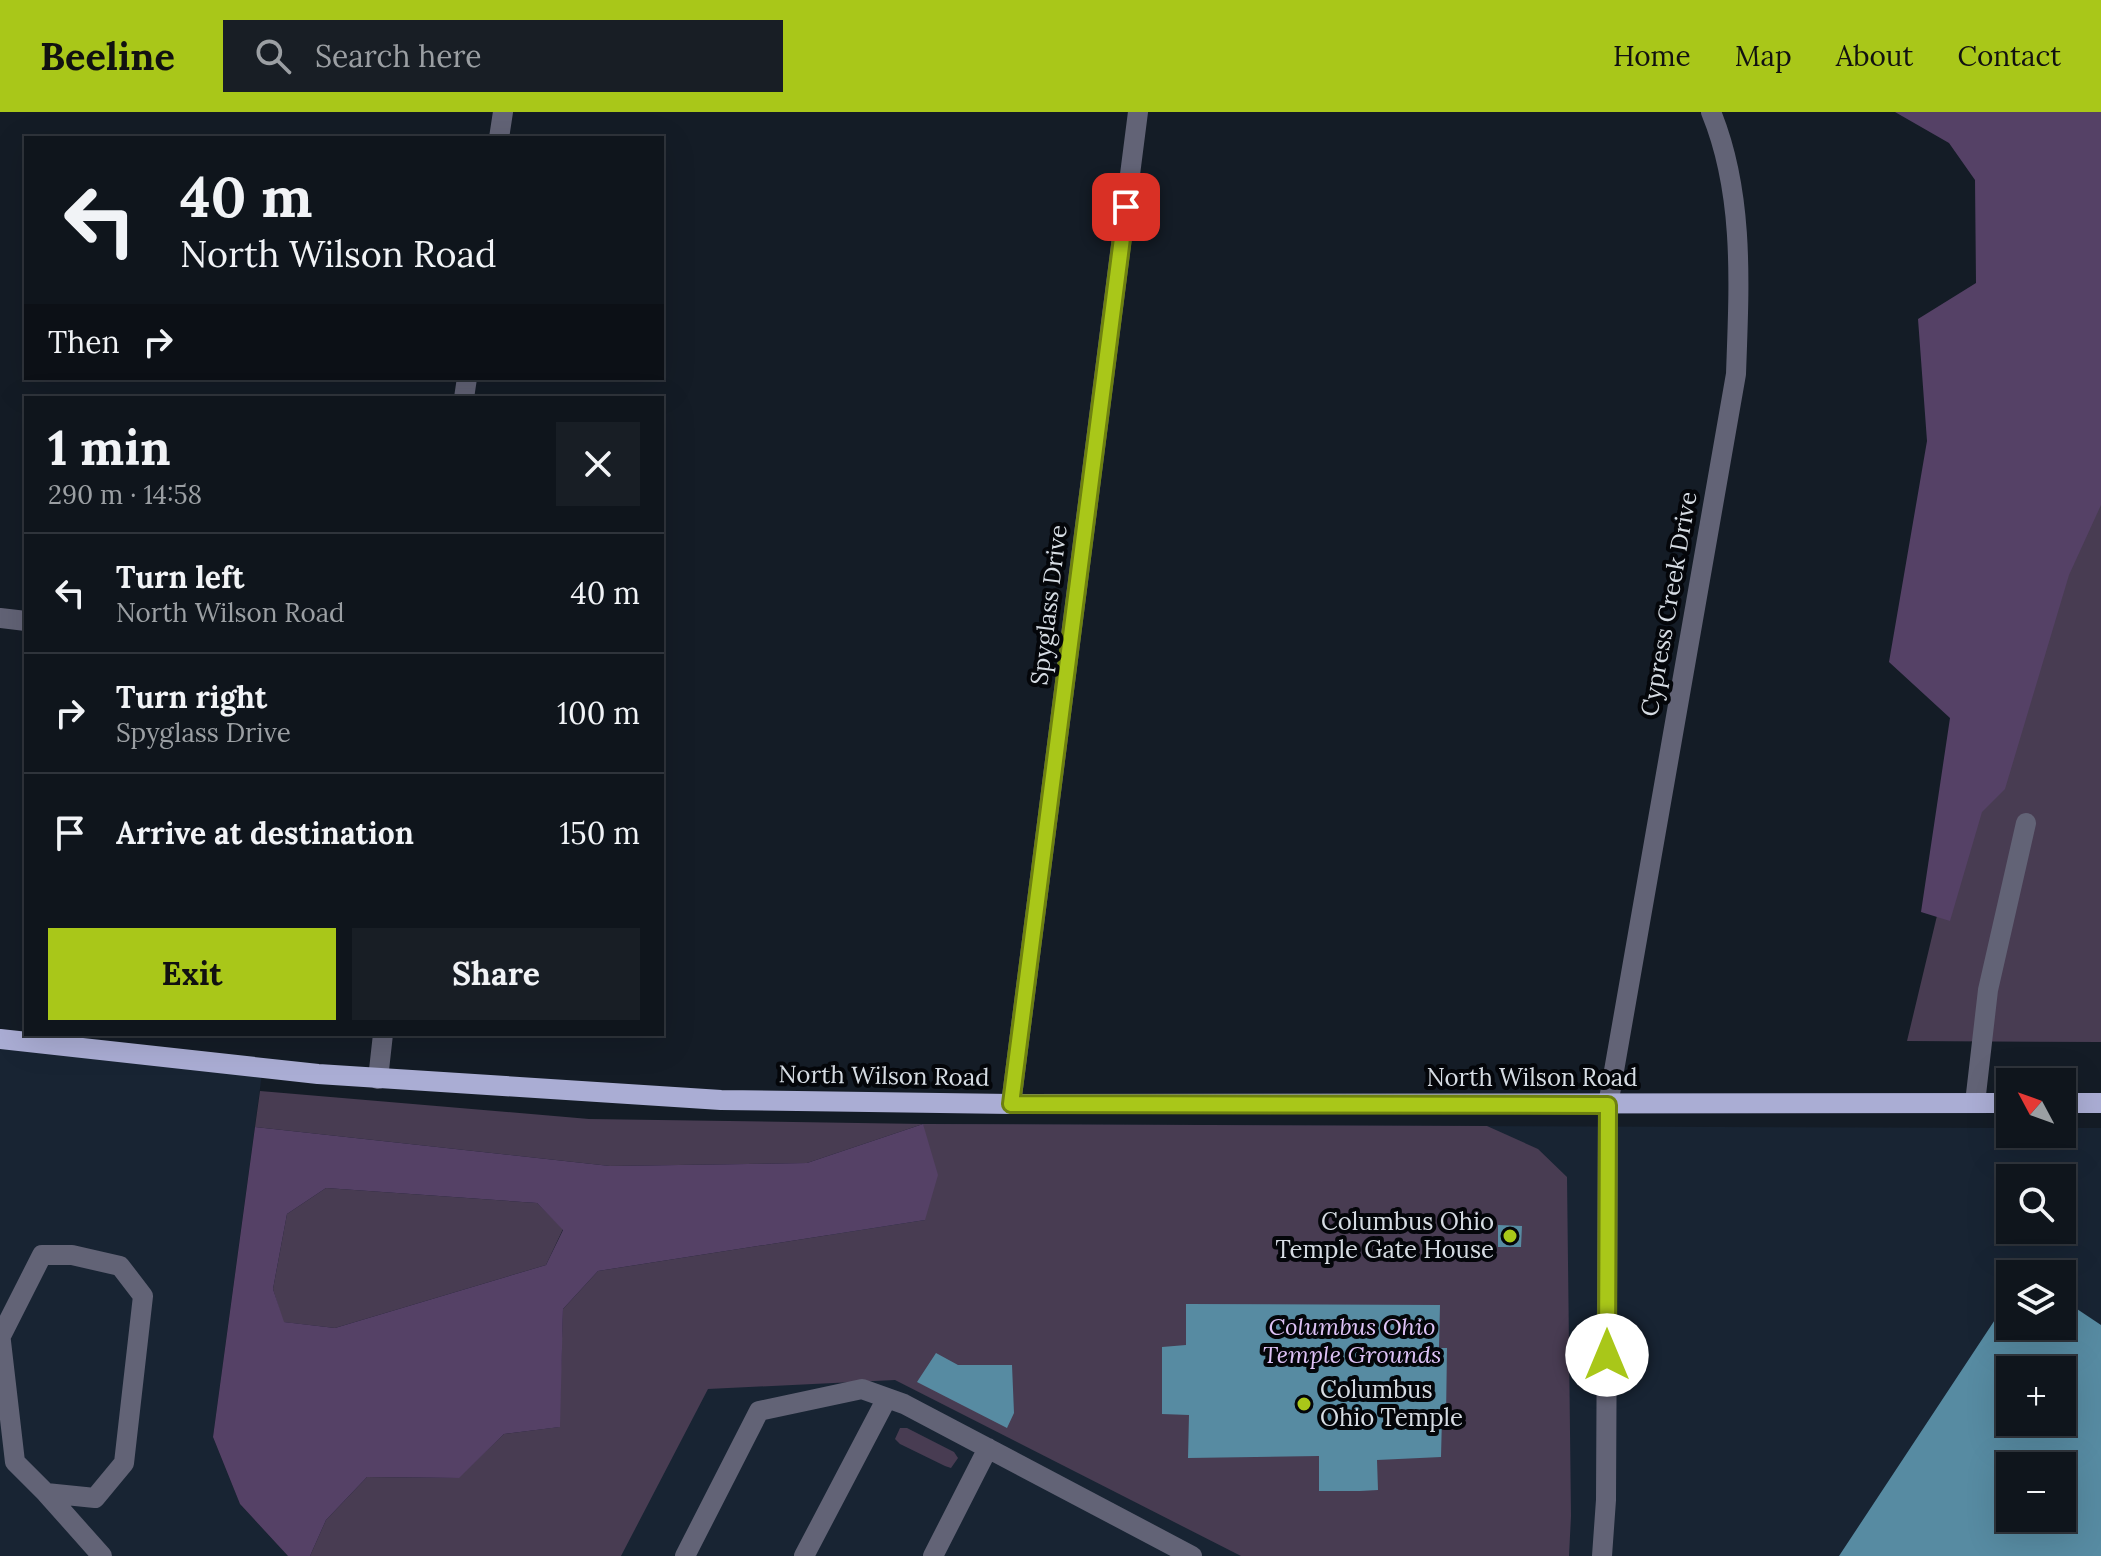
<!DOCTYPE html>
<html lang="en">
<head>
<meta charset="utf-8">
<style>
  :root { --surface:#0f151c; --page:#181e25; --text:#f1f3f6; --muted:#9b9fa3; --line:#2f343b; --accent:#a9c719 }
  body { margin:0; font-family:Lora,serif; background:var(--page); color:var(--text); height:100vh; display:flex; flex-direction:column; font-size:30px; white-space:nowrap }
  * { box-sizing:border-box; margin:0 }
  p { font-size:26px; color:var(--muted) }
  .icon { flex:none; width:44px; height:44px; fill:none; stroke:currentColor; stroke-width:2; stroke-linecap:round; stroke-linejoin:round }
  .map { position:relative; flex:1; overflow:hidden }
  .panel { position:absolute; left:24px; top:284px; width:640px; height:640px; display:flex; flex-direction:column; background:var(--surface); border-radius:0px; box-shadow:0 8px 32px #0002,0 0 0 2px var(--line) }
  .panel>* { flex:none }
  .banner { position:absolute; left:24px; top:24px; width:640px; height:244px; border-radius:0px; box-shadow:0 8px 32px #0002,0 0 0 2px var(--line); background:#0f151c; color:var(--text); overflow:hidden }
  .needle { width:52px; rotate:311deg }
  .buttons { position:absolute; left:1996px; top:956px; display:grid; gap:16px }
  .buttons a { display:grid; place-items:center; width:80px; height:80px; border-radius:0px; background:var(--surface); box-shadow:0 8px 32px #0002,0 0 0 2px var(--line); font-size:40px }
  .pin { position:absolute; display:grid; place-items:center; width:68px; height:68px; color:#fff; margin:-34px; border-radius:16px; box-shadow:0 4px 12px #0006 }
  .me { position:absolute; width:88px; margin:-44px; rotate:0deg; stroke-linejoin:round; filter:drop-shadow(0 0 6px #0008) }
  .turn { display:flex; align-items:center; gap:28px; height:168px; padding:0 24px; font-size:36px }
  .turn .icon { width:104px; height:104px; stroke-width:2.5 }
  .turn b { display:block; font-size:56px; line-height:68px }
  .then { display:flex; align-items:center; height:76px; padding:0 24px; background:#0003; gap:16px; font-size:30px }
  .round { display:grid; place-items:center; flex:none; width:84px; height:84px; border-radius:0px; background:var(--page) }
  .headline { display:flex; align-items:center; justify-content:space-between; height:136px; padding:0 24px }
  h1 { font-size:48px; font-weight:700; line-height:60px }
  .action { display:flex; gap:16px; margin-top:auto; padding:16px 24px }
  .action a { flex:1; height:92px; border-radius:0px; background:var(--accent); color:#111; font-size:32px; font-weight:700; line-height:92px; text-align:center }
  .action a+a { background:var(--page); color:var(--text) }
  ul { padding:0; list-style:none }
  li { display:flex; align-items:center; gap:24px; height:120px; padding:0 24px; border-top:2px solid var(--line) }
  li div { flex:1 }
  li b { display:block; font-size:30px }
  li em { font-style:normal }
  header { display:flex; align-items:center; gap:48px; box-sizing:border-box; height:112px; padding:0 40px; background:var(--accent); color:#111 }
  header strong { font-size:38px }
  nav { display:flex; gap:44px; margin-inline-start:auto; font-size:28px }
  .search { width:560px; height:72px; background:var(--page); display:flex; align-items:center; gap:20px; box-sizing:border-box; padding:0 28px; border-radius:0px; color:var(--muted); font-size:30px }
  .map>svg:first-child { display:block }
  .built { fill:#182433; fill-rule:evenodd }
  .green { fill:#483c52 }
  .forest { fill:#554166; fill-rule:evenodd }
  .building { fill:#578ba2; fill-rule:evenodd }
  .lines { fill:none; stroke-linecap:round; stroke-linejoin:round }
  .minor { stroke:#626376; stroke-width:20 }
  .major { stroke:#aaadd4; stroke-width:20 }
  .route-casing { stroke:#6e8110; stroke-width:20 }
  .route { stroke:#a9c719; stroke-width:14 }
  .poi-dot { fill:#a9c719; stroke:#04060a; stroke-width:3 }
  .labels { text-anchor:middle; stroke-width:8; stroke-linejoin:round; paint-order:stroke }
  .street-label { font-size:24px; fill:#d6dce3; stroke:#04060a }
  .poi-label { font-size:24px; fill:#d6dce3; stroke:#04060a; text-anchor:end }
  .park-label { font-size:24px; font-style:italic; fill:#dec2f6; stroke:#04060a }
</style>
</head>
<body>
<header>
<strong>Beeline</strong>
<div class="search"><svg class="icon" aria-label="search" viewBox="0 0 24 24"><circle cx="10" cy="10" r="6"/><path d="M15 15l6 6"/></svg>Search here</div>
<nav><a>Home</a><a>Map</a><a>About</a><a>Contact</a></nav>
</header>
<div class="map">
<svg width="2101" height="1444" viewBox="0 0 2101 1444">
  <rect width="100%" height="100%" fill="#141c26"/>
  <path class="built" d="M0,922L264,947L213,1325L240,1392L288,1444H0Z
    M923,1012L2010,1016V1022H2062V1016H2101V1444H556ZM2010,1066H2062V1118H2010ZM2010,1162H2062V1214H2010ZM2010,1258H2062V1310H2010ZM2010,1354H2062V1406H2010Z"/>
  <path class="green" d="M2101,0V930L1907,929L2043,361Z
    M260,979L589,1007L923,1012L1487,1014L1538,1037L1567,1065L1571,1404L1569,1444H1241L895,1268L708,1277L621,1444H310L326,1408L367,1365L458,1366L504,1322L559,1315L563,1197L598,1159L925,1108L923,1012L807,1051L610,1054L255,1015Z
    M326,1076L537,1091L563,1117L546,1153L335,1216L283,1210L273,1177L287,1102Z
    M900,1316H907L954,1340L958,1346L951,1356L945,1354L900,1332L895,1327Z"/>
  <path class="forest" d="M1895,0H2101V393L2069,463L2005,677L1982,700L1950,809L1921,800L1950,606L1889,550L1927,329L1918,207L1976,171L1975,68L1949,31Z
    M923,1012L938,1063L925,1108L598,1159L563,1197L560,1315L504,1322L459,1366L367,1365L326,1408L310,1444H288L240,1392L213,1325L255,1015L610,1054L807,1051ZM326,1076L537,1091L563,1118L546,1153L335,1216L284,1210L273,1177L287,1102Z"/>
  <path class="building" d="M1498,1113L1522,1114L1521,1135H1498Z
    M2010,1185V1214H2062V1187L2101,1213V1444H1839ZM2010,1258H2062V1310H2010ZM2010,1354H2062V1406H2010Z
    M1186,1192L1440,1193L1439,1236H1447L1446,1305H1442L1441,1345L1377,1348L1378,1378L1360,1379H1319V1344L1188,1346L1189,1303L1162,1302V1235L1186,1233Z
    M936,1241L958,1253H1012L1014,1301L1007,1316L917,1270Z"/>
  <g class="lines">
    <path class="minor" d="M499,26L503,0
      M464,286L467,266
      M0,506L26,509
      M378,967L383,922
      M1975,991L1988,878L2026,711
      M1011,992L1138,0
      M0,1221L15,1350L46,1381L95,1386L124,1351L143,1184L120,1154L72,1143H42L2,1222
      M46,1381L102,1444
      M685,1444L759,1299L862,1277L904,1292L1192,1444
      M804,1444L887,1286
      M933,1444L988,1336
      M1602,1444L1606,1388L1608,993L1736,262C1739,175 1745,83 1711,0"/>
    <path class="major" d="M0,927L318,962L721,988L1011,992L2010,991
      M2062,991H2101"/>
  </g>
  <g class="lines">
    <g class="route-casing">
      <path id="route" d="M1126,95L1011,992L1608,993L1607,1243"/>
    </g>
    <use href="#route" class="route"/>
  </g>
  <g class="poi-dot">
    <circle cx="1510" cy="1124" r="8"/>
    <circle cx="1304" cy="1292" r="8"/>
  </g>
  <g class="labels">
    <g class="street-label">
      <text transform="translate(1669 492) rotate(-80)" y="8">Cypress Creek Drive</text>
      <text transform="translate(1049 493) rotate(-83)" y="8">Spyglass Drive</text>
      <text transform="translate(884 964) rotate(1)" y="8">North Wilson Road</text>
      <text x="1532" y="974">North Wilson Road</text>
    </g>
    <g class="poi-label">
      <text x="1494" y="1118">Columbus Ohio<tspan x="1494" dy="28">Temple Gate House</tspan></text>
      <text x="1320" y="1286" text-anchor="start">Columbus<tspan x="1320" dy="28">Ohio Temple</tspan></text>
    </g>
    <g class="park-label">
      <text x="1352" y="1223">Columbus Ohio<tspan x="1352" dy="28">Temple Grounds</tspan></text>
    </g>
  </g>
</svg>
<div class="buttons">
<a><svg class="needle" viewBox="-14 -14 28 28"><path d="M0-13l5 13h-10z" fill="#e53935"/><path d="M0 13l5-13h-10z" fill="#9b9fa3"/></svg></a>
<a><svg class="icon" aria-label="search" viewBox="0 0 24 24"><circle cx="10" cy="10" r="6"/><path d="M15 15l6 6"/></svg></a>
<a><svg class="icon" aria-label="layers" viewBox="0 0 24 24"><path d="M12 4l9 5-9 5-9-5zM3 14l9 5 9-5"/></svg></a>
<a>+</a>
<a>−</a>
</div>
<div class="pin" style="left:1126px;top:95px;background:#d93025"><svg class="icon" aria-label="arrive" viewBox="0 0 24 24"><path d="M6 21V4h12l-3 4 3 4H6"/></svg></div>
<svg class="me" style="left:1607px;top:1243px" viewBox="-20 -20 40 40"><circle r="19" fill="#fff"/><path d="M0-13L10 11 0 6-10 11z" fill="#a9c719"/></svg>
<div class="banner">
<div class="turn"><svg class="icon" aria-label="left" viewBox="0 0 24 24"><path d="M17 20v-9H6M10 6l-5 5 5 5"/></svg><div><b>40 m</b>North Wilson Road</div></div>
<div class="then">Then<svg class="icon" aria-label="right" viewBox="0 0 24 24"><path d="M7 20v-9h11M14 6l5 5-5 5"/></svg></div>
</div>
<section class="panel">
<div class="headline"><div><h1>1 min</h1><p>290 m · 14:58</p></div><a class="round"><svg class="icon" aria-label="close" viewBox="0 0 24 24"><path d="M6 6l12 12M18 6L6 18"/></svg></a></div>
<ul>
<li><svg class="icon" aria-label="left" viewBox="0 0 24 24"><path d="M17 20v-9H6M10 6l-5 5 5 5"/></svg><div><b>Turn left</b><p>North Wilson Road</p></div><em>40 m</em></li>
<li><svg class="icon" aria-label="right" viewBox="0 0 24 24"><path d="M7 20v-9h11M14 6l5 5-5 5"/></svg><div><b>Turn right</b><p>Spyglass Drive</p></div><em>100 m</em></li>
<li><svg class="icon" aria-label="arrive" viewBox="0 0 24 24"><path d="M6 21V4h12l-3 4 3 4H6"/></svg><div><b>Arrive at destination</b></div><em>150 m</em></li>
</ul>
<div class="action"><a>Exit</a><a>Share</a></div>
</section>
</div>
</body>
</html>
